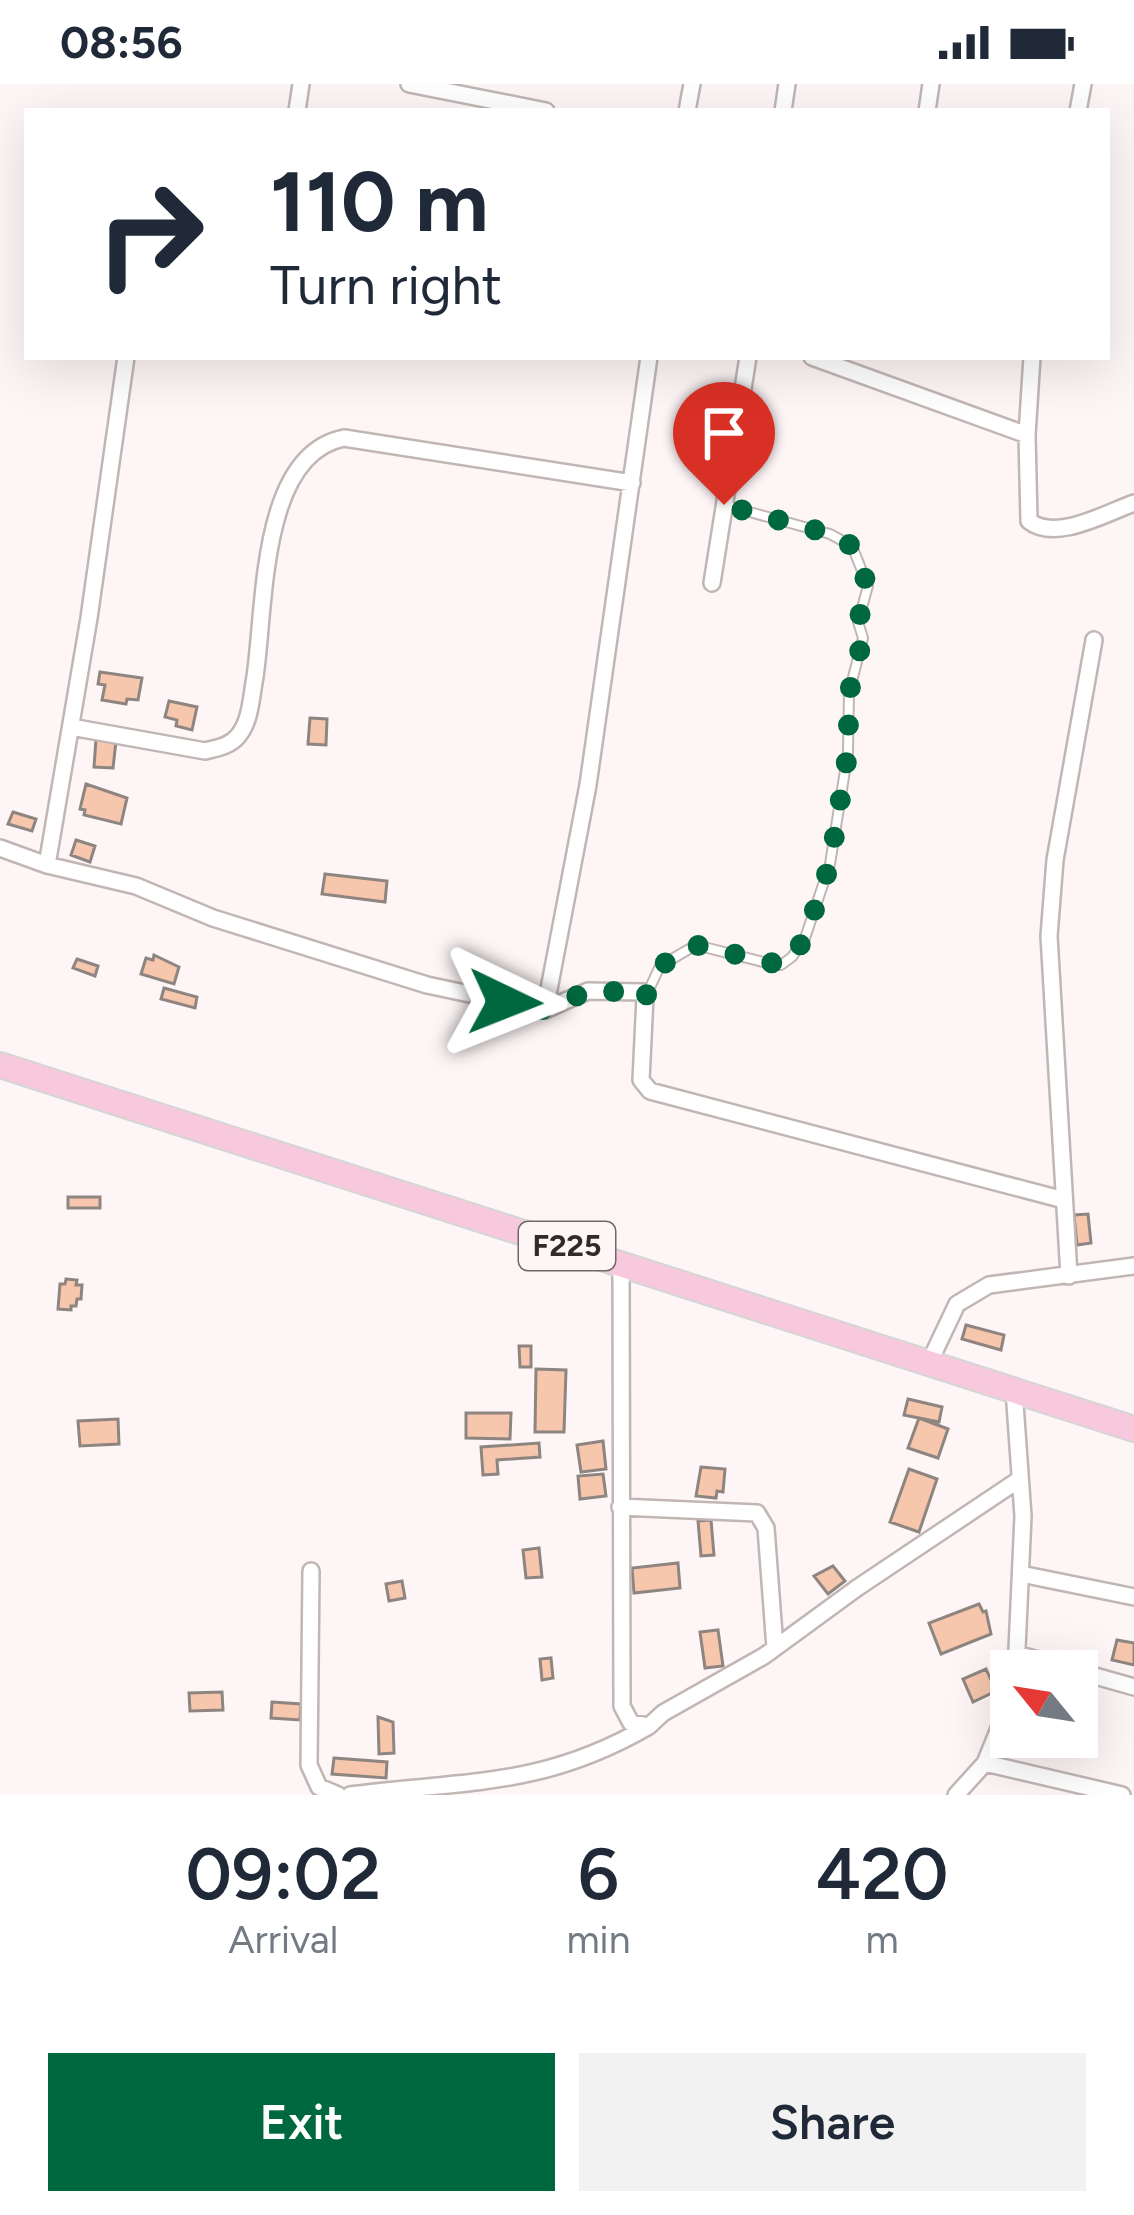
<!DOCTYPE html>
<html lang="en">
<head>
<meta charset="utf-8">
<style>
  :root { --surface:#fff; --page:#f2f2f3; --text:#1f2937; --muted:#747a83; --accent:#00683e }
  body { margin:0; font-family:Figtree,sans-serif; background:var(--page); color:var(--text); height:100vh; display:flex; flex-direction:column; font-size:45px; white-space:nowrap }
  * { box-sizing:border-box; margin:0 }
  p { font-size:39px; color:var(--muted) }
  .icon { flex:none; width:66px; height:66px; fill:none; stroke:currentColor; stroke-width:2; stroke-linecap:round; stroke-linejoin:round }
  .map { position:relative; height:1711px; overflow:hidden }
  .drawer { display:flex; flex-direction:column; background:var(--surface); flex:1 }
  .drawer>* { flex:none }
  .banner { position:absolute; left:24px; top:24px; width:1086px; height:252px; border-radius:0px; box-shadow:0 12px 48px #0002; background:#fff; color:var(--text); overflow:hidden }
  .needle { width:78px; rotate:300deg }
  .buttons { position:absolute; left:990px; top:1566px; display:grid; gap:24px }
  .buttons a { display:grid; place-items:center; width:108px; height:108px; border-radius:0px; background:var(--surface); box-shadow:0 12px 48px #0002; font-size:60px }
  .pin { position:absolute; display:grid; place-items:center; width:102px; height:102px; color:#fff; margin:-123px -51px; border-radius:50% 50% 50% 0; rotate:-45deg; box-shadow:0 0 12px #0007 }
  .pin .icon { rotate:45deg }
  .me { position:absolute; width:132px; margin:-66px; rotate:92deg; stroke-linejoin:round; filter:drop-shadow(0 0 9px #0008) }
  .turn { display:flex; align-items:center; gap:42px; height:252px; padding:0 48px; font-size:54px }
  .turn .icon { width:156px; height:156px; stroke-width:2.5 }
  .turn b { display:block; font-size:84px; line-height:102px }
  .eta { display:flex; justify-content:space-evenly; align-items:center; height:204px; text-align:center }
  .eta b { font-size:72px; font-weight:600; line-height:84px }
  .cta { display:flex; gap:24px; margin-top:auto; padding:24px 48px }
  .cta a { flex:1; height:138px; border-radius:0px; background:var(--accent); color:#fff; font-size:48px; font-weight:600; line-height:138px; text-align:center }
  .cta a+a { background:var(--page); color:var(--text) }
  .status { display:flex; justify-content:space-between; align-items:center; height:84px; padding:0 60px; background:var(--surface); direction:ltr }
  .status svg { height:33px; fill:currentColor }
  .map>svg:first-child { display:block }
  .building { fill:#f6c6ad; stroke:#8f8580; stroke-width:3 }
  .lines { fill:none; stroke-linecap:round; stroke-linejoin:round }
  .service-casing { stroke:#c2b6b5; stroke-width:12 }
  .minor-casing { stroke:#c2b6b5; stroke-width:20 }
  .primary-casing { stroke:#d6d5d5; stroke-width:28 }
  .service { stroke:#fff; stroke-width:8 }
  .minor { stroke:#fff; stroke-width:15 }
  .primary { stroke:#f8c9dd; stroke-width:24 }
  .route { stroke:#00683e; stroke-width:21; stroke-dasharray:0 37.8 }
  .labels { text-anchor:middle; stroke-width:9; stroke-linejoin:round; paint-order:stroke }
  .shield { fill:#fef6f6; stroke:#6e6868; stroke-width:3 }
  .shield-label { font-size:30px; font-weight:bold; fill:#302b2b }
</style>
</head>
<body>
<div class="status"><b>08:56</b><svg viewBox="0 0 49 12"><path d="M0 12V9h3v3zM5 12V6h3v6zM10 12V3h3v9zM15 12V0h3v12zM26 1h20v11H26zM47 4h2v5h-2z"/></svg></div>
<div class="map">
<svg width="1134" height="1711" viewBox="0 0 1134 1711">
  <rect width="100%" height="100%" fill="#fef6f6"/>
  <path class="building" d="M100,588L142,594L138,616L127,615L126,620L102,616L105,601L98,600Z
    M169,617L197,623L192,646L176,642L177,636L165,633Z
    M310,634L327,635L326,661L308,660Z
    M96,655L116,657L113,684L94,683Z
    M86,700L127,714L121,740L84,731L85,726L80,725Z
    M13,728L36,735L32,747L8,740Z
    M76,756L95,762L90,778L71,771Z
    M325,790L387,797L385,818L322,810Z
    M154,871L179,883L174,900L141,890L146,874L153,876Z
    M77,875L98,882L95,892L73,884Z
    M164,904L197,913L195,924L161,915Z
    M68,1113H100V1124H68Z
    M1088,1130L1091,1159L1077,1161L1074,1131Z
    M66,1195L77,1196L76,1201H82L81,1215H77L76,1222H71V1226L58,1225L60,1200H65Z
    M966,1241L1004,1251L1001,1266L962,1255Z
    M519,1262H531V1283H520Z
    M536,1285L566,1286L564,1348H535Z
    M908,1315L942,1323L939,1338L904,1331Z
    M466,1329H511L510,1355L466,1354Z
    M919,1334L948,1345L938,1374L908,1364Z
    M118,1335L119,1360L80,1362L78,1337Z
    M603,1357L606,1385L581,1388L577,1361Z
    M539,1359L540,1373L497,1376L498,1390L483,1391L481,1363Z
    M701,1383L725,1385L723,1408L717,1407L716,1414L696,1412Z
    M909,1385L937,1395L919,1448L890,1438Z
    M603,1390L606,1412L580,1415L578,1392Z
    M711,1436L714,1471L701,1472L698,1437Z
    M539,1464L542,1493L526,1494L523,1466Z
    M678,1479L680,1504L634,1509L632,1484Z
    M833,1482L845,1497L828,1510L814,1492Z
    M402,1497L405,1514L389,1517L386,1500Z
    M979,1520L983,1528L986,1527L991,1550L941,1570L929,1539Z
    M718,1546L723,1582L705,1584L700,1548Z
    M1117,1556L1134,1559V1581L1112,1576Z
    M551,1574L553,1594L542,1596L540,1575Z
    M986,1585L996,1607L973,1618L963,1595Z
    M222,1608L223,1626L190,1627L189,1609Z
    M272,1618L301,1620L300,1636L271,1634Z
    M378,1633L393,1638L394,1669L379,1670Z
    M334,1674L387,1678L386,1694L332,1690Z"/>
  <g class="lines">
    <g class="service-casing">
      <path id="service" d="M646,912L660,882L696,861L771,880L781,881L792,873L805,854L830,780L848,668L849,609L863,554L858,538L868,502L852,462L830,450L724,421"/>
    </g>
    <g class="minor-casing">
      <path id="minor" d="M409,0L546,27
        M297,27L301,0
        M687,27L692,0
        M783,27L787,0
        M927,27L931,0
        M1078,27L1083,0
        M812,273L1027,351
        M1032,273L1027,351L1029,437C1056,458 1106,429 1134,419
        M712,499L748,273
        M71,643L205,667C217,664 230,662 238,652C250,638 251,616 254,599C266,531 257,371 344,354L632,399
        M0,764L47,781L136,802L213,834L427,901L545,926L588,907L642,908L645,913L641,996L650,1007L1064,1116
        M47,781L89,534L126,273
        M545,926L588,701L649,273
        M621,1179L622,1622L631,1639L649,1642L663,1629L764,1572L857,1504L1020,1395
        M1069,1192L1049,852L1055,776L1094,556
        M929,1279L957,1220L989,1201L1134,1182
        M1014,1306L1023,1432L1016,1587
        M620,1423L757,1429L766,1444L775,1564
        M311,1487L309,1681L319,1703L338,1711
        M1021,1490L1134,1513
        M1017,1570L1134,1603
        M985,1679L1122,1711
        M350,1711C467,1696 542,1704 649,1642
        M956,1711L985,1679L1011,1615"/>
    </g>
    <g class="primary-casing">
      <path id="primary" d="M0,981L1134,1345"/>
    </g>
    <use href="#service" class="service"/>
    <use href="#minor" class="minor"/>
    <use href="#primary" class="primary"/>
  </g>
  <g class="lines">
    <path class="route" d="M505,918L544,926L588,907L640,908L645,914L660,882L696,861L781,881L792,873L805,854L830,780L848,668L849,609L863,554L858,538L868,502L852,462L830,450L724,421"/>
  </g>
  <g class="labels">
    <rect class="shield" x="519" y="1138" width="96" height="48" rx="9"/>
    <g class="shield-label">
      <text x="567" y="1172">F225</text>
    </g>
  </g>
</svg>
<div class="buttons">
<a><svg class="needle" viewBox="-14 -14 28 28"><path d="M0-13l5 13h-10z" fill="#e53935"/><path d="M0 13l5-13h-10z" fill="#747a83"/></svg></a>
</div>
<div class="pin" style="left:724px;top:421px;background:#d93025"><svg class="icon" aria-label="arrive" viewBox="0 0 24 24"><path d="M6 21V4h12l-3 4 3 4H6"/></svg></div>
<svg class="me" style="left:505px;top:918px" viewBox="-20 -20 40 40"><path d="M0-17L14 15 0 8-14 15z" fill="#00683e" stroke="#fff" stroke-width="4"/></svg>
<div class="banner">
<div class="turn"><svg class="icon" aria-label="right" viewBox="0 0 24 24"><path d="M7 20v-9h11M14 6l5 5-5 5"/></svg><div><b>110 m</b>Turn right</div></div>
</div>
</div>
<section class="drawer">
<div class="eta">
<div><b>09:02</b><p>Arrival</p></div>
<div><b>6</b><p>min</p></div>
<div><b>420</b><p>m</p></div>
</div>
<div class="cta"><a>Exit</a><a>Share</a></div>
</section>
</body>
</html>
